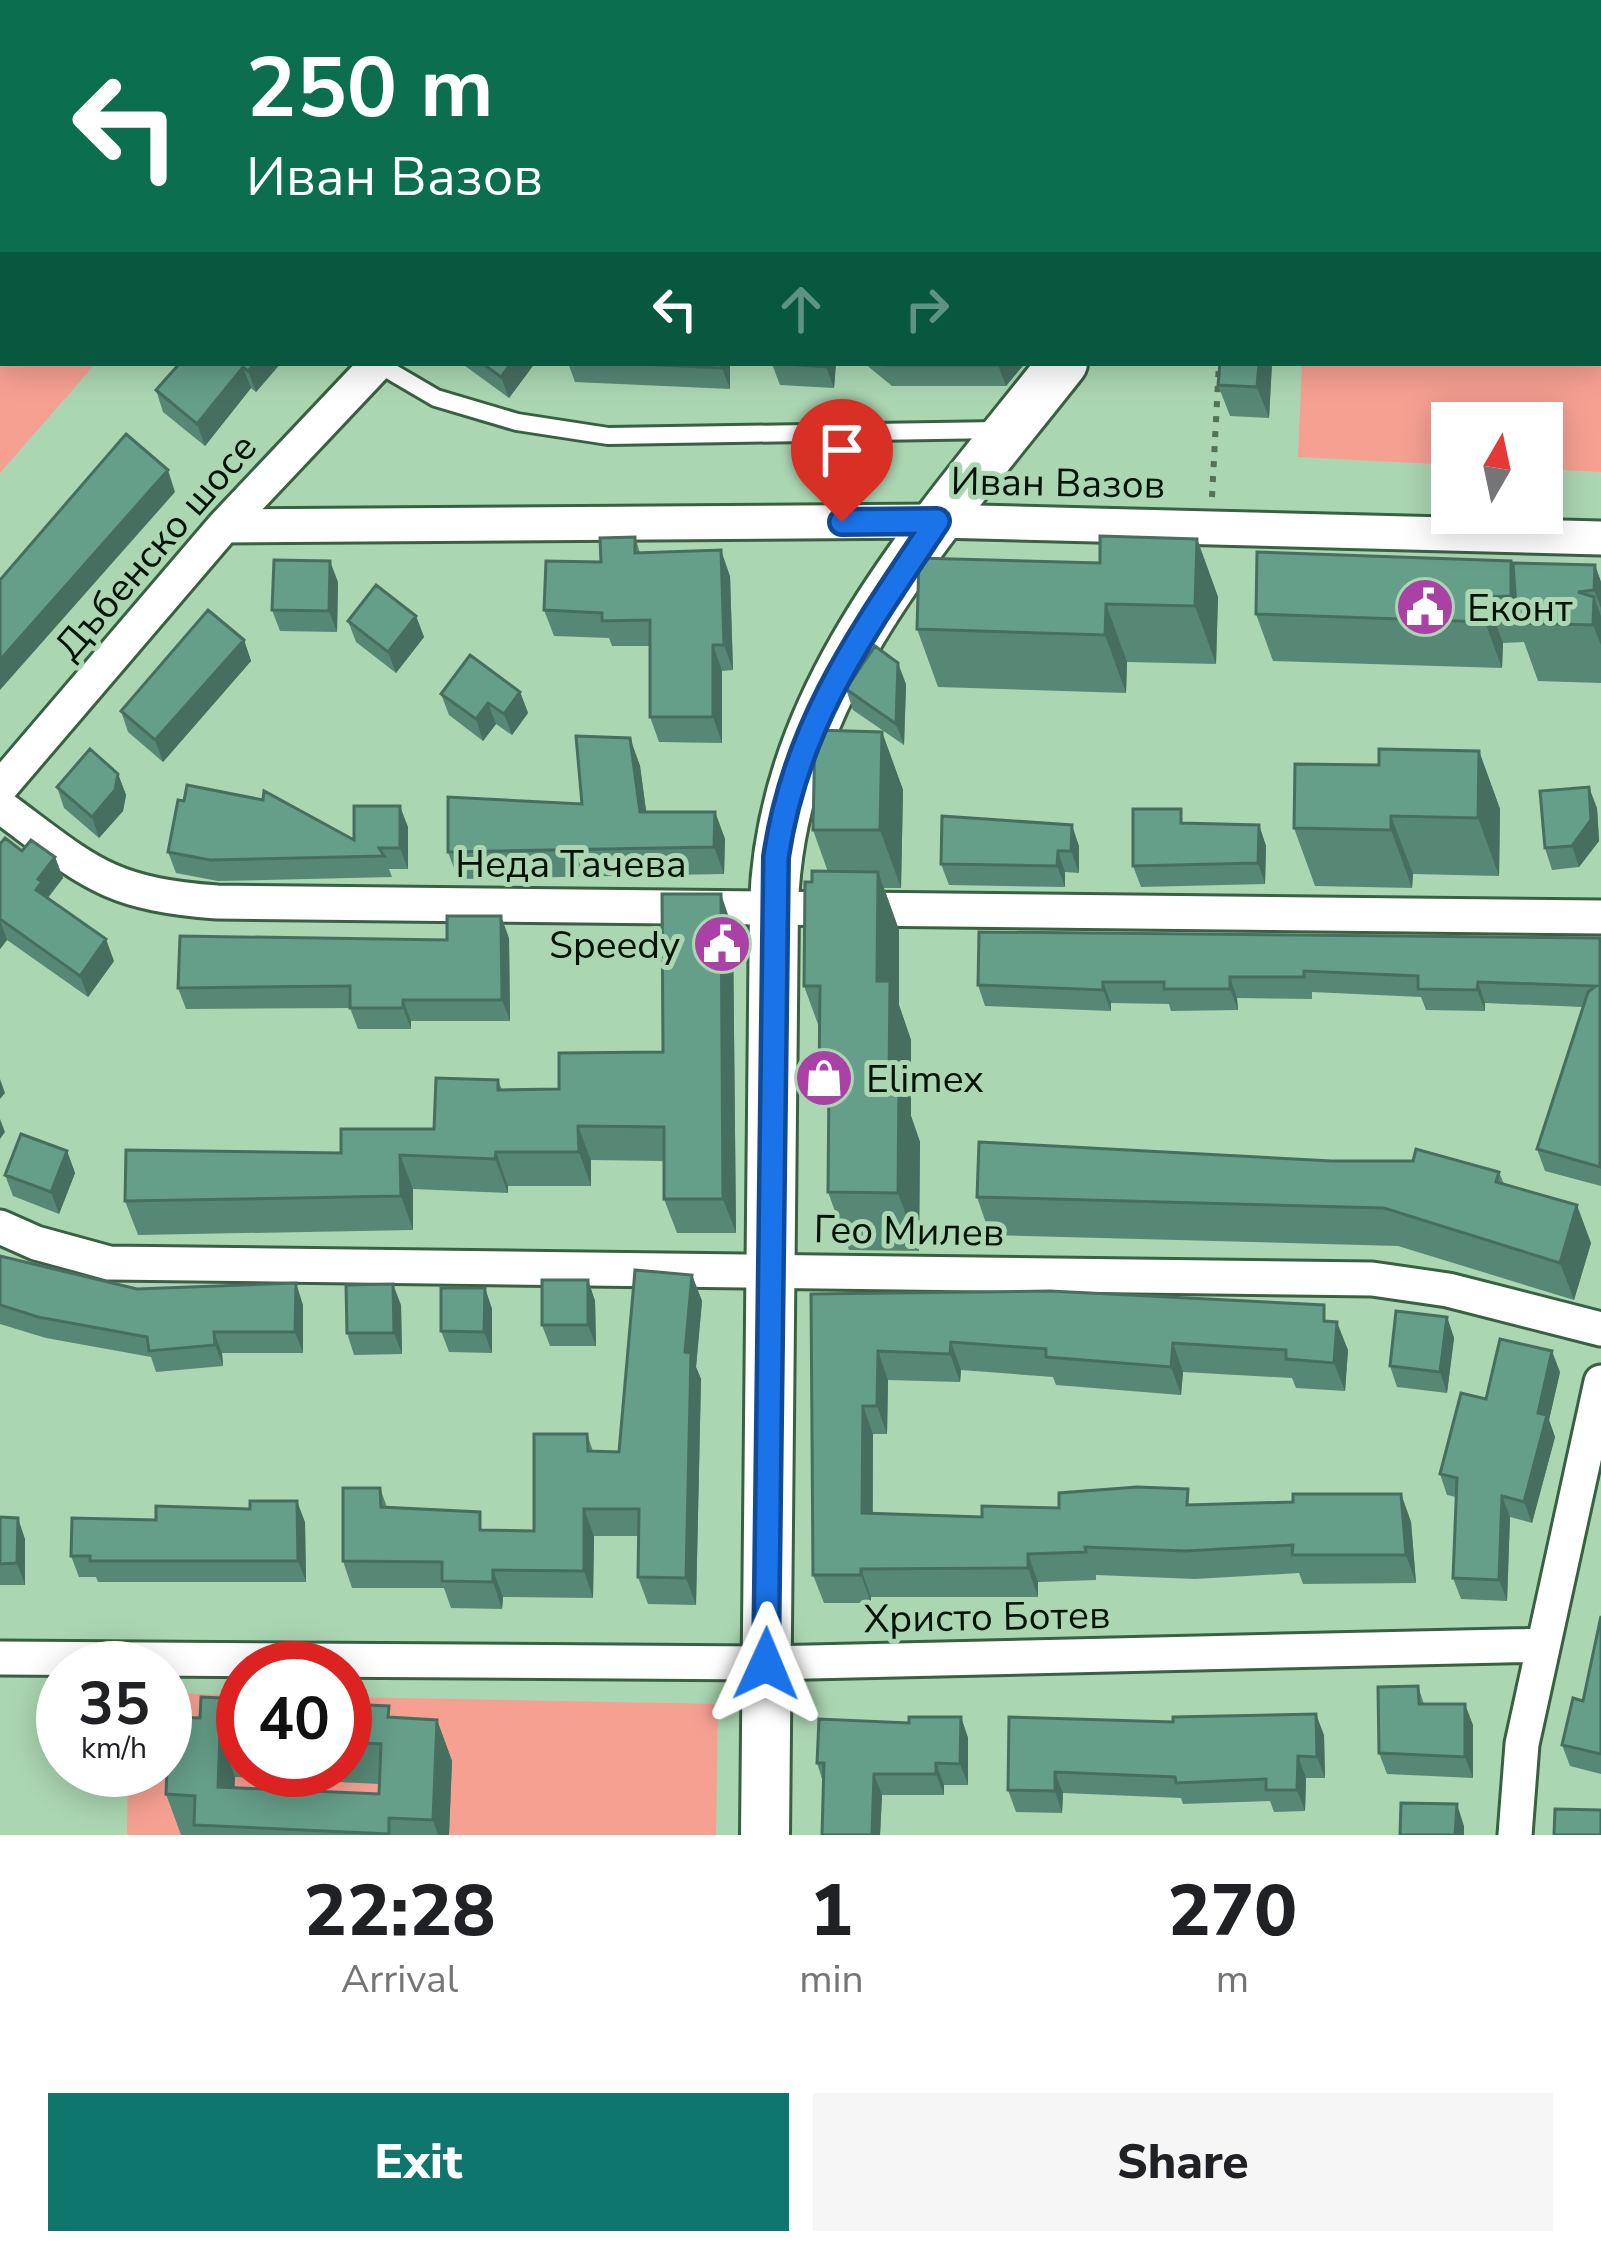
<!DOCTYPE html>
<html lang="en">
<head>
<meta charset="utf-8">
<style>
  :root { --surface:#fff; --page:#f6f6f6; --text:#202124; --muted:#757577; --accent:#0f766e }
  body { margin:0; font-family:"Nunito Sans",sans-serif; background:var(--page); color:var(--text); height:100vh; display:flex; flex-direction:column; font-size:45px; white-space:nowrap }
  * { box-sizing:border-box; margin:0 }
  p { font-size:39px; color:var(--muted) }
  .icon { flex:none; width:66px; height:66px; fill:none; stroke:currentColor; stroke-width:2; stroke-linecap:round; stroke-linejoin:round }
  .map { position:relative; height:1835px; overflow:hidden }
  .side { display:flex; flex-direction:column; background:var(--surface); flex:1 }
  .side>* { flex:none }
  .top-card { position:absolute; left:0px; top:0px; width:1602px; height:366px; box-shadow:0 6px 30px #0003; background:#0b6e4f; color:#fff; overflow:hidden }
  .needle { width:78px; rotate:9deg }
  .controls { position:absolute; left:1431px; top:402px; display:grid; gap:24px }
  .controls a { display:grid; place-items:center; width:132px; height:132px; border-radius:0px; background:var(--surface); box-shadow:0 6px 30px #0003; font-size:60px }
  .speed { position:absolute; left:36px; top:1641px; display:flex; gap:24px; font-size:60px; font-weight:700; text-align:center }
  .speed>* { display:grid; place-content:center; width:156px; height:156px; border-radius:50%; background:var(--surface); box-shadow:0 6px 30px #0003; line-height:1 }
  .speed small { font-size:30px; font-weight:400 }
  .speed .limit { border:18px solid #d22; background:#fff; color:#111 }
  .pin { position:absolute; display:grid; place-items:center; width:102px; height:102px; color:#fff; margin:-123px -51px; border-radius:50% 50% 50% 0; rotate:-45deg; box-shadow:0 0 12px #0007 }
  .pin .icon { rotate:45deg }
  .me { position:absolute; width:132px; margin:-66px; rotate:1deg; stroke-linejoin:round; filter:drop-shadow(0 0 9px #0008) }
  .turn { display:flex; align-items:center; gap:42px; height:252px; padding:0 48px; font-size:54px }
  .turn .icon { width:156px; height:156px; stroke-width:2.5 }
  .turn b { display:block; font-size:84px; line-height:102px }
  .lanes { display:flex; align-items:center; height:114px; padding:0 48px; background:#0003; justify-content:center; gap:60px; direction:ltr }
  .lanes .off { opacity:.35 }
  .eta { display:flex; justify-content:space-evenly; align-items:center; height:204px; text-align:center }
  .eta b { font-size:72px; font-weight:800; line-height:84px }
  .button { display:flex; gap:24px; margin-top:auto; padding:24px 48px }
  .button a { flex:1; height:138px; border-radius:0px; background:var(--accent); color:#fff; font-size:48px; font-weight:800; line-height:138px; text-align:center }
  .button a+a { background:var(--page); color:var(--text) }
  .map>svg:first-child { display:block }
  .green { fill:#f6a092 }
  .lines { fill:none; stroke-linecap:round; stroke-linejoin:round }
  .lane-casing { stroke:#396041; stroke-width:22 }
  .street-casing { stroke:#396041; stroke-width:39 }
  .secondary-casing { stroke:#396041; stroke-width:54 }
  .path { stroke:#547159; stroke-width:6; stroke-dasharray:6 9; stroke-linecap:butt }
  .lane { stroke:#fff; stroke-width:16 }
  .street { stroke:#fff; stroke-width:33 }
  .secondary { stroke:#fff; stroke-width:48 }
  .wall { fill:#578876; fill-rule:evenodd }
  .shaded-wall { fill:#476f60 }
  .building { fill:#659e89; stroke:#476f60; stroke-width:3 }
  .route-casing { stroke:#114b97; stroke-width:30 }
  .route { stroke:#1a73e8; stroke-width:21 }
  .labels { text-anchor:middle; stroke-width:10; stroke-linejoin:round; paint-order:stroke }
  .street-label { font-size:39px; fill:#041307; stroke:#abd6b2 }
  .poi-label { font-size:39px; fill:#041307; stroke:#abd6b2; text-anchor:start }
</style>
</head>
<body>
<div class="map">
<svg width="1601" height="1835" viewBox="0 0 1601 1835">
  <rect width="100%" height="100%" fill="#abd6b2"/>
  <path class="green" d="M0,50L3,363H96L0,473Z
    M1601,331V472L1542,469V423H1452V465L1298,457L1302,363H1599Z
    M165,1693L243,1695V1770H345V1697L718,1704L716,1835H127L128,1770H165Z"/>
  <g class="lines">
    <g class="lane-casing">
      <path id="lane" d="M378,364L436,398L517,422L608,436L999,430"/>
    </g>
    <g class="street-casing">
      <path id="street" d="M900,0L904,3
        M685,3L688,0
        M224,526L937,521L1601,538
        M0,788L224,526L378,363
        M0,806C87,870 105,894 217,902L1601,917
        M0,1227L36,1243L109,1263L1372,1279L1448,1290L1601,1329
        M0,1658L766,1663L1543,1645
        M1515,1835L1522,1744L1601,1382"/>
    </g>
    <g class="secondary-casing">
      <path id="secondary" d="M1353,3L1355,0
        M765,1835L774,905C781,688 935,526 1063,363"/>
    </g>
    <path class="path" d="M1599,224H1601
      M1212,497L1219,363"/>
    <use href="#lane" class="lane"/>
    <use href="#street" class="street"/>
    <use href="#secondary" class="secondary"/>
  </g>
  <path class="wall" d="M0,0H64L63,3H3V23L0,22Z
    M1181,0H1258L1257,3H1179Z
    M1599,118H1601V202H1599Z
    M180,363H281L256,392L251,388L205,446L163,412L156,390Z
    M461,363H535L509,398Z
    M568,363H730V389L575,382Z
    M836,363L834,388L780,385L772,364Z
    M864,363H1025L1006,386H892Z
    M1272,363L1269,418L1230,416L1218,385Z
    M635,537L640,553L730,576L733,670L722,671V743L659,742L650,717V646H612L609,638L554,636L544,610L601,562Z
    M1197,539L1218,597L1216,664L1127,662L1126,693L938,687L917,629L1100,563Z
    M1513,565H1595L1601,582V683L1538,681L1524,642L1503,643L1502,668L1273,661L1256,614Z
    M338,582L337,632L280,631L272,610Z
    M416,616L424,637L396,673L356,642L348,621Z
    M244,640L251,661L163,762L128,732L121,711Z
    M906,684L904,745L853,710L846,689Z
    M520,692L528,713L512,735L496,724L483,741L449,715L441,694Z
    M882,732L903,790L901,888H884L899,930V1005L911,1040V1116L920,1142L919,1251L849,1250L828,1192L829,1106L819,1079V1027L804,986L828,872L813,830Z
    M630,738L640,766L646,812H715L725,839L724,874L458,879L448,852L582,804Z
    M1479,751L1500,809L1499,876L1413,874L1412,888L1315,886L1294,828L1379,765Z
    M118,774L126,795L123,811L99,838L64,808L57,787Z
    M1597,808L1599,841L1579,867L1552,870L1545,848Z
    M1259,825L1266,846L1265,884L1141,887L1133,866Z
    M408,827V869H389L392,877L218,881L176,873L168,852L354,840Z
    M0,844L22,851L55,857L63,878L48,898L114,961L88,997L7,940L0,949Z
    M1079,846V873L1065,872V887L949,885L941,864Z
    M733,929L736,1233H677L664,1199V1161L591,1160V1186H508V1193L413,1189V1230L138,1235L125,1201L341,1153L434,1129L498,1080L502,1090L559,1089L663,1052Z
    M509,938L510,1021H411V1029H358L350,1008L186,1009L178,988L447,940Z
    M1601,941V1186L1545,1171L1537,1149L1583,1007L1485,1003V1011L1426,1010L1421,997L1312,992V999L1237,998L1238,1010L1171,1011L1169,1004L1111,1003V1011L985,1006L978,985Z
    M67,1151L75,1173L59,1214L13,1196L5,1175Z
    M1499,1172L1504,1184L1591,1243L1574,1300L1398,1246L990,1235L977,1197Z
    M0,1256L137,1289L303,1305V1353H222L223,1366L156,1372L151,1357L46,1338L0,1324Z
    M692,1275L702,1301L696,1367L701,1379L696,1605L648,1604L638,1577V1536H594L593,1598L503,1597L502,1609L451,1608L444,1588H352L343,1561L380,1488L387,1507L487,1530L534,1531L587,1434L593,1451L619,1452Z
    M588,1280L595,1301L596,1346H550L542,1325Z
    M485,1288L492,1309V1353L449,1352L441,1331Z
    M811,1294L1330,1322L1348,1350L1345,1391L1296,1388L1292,1378L1183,1372L1181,1395L1056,1385L1053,1377L961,1370L960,1382L888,1380L887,1434H873V1514L982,1517L1059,1508L1293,1502L1401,1494L1411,1522L1416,1583L1303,1584L1299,1573L1195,1579L1096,1575V1580L1038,1582V1597H871V1603H824L813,1575Z
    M401,1305L402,1354L354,1355L347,1333Z
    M1447,1317L1454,1338L1447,1393L1397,1387L1390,1366Z
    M1560,1372L1549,1420L1555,1437L1532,1523L1510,1517L1507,1601L1461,1599L1453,1578L1456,1497L1447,1495L1440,1474L1486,1399Z
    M0,1517L25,1539V1585H0Z
    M305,1522L306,1582H98L96,1577H79L71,1556Z
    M1601,1616V1774L1570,1766L1562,1745L1583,1701Z
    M1418,1686L1424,1704L1473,1725V1778L1387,1774L1379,1753Z
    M243,1699V1770H345V1704L393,1718L437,1720L452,1761L449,1835H181L166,1794L200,1718ZM235,1777L379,1784V1794L234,1787Z
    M961,1717L968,1738V1785H944V1795H882L880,1835H822L823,1782L817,1763L909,1723Z
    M1009,1717L1324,1735L1325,1778H1306L1305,1811L1274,1812L1270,1801L1183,1804L1181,1798L1063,1793L1062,1813L1016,1812L1008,1790Z"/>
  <path class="shaded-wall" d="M47,0H64L63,3H48Z
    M602,0H629L626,3H599Z
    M255,363H281L256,392L248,371Z
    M511,363H535L509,398L501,377Z
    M722,363H730V389L722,368Z
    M826,363H836L834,388L826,367Z
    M1000,363H1025L1006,386L998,365Z
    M1259,363H1272L1269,418L1257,387Z
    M243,367L251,388L205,446L197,424Z
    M168,470L175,492L0,690V660Z
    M1197,539L1218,597L1216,664L1195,606Z
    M721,550L730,576L733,670L724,645Z
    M330,561L338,582L337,632L329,611Z
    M1511,561L1520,623L1511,596Z
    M1595,565L1601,582V608L1594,590Z
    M1486,597L1503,643L1502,668L1485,622Z
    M1594,597L1601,616V645L1593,625Z
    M1106,604L1127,662L1126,693L1105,635Z
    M416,616L424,637L396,673L388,652Z
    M244,640L251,661L163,762L155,740Z
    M713,645L722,671V743L713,717Z
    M898,663L906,684L904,745L896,724Z
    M520,692L528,713L512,735L504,714Z
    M488,703L496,724L483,741L476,719Z
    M882,732L903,790L901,888L880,830Z
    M630,738L640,766L650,839L640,812Z
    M1479,751L1500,809L1499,876L1478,818Z
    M118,774L126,795L123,811L99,838L92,817Z
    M1589,787L1597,808L1599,841L1579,867L1572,846Z
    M400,806L408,827V869L400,848Z
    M715,812L725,839L724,874L714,847Z
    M1391,816L1413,874L1412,888L1391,830Z
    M1072,825L1079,846V873L1071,851Z
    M1259,825L1266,846L1265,884L1258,863Z
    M1058,851L1065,872V887L1057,866Z
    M55,857L63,878L48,897L36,890L38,879Z
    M878,872L899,930V1005L911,1040V1116L920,1142L919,1251L898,1193L889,1083L877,981Z
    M721,894L733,929L736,1233L723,1199Z
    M501,916L509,938L510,1021L502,1000Z
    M0,920L7,940L0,949Z
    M106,939L114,961L88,997L80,976Z
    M1230,977L1237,998L1238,1010L1230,989Z
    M1103,982L1111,1003V1011L1103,990Z
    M1478,982L1485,1003V1011L1477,990Z
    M403,1000L411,1021V1029L403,1008Z
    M0,1079L5,1093L0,1099Z
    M0,1119L5,1132L0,1139Z
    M578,1126L591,1160V1186L579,1152Z
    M67,1151L75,1173L59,1214L51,1192Z
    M496,1152L508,1186V1193L495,1159Z
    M400,1155L413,1189V1230L401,1196Z
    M1577,1205L1591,1243L1574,1300L1560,1263Z
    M692,1275L702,1301L696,1367L701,1379L696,1605L686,1578L685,1352Z
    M588,1280L595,1301L596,1346L588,1325Z
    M296,1283L303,1305V1353L295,1332Z
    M393,1284L401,1305L402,1354L394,1333Z
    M485,1288L492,1309V1353L484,1332Z
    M1447,1317L1454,1338L1447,1393L1440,1372Z
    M1337,1322L1348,1350L1345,1391L1334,1363Z
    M214,1332L222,1353L223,1366L215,1345Z
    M951,1342L961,1370L960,1382L950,1354Z
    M1173,1343L1183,1372L1181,1395L1171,1367Z
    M878,1351L888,1380L887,1434L877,1406Z
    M1552,1351L1560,1372L1549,1420L1555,1437L1532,1523L1524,1502L1538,1413Z
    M863,1406L873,1434L872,1541L862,1513Z
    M1401,1494L1411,1522L1416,1583L1406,1555Z
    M1502,1496L1510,1517L1507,1601L1499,1580Z
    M297,1501L305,1522L306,1582L298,1561Z
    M584,1509L594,1536L593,1598L584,1571Z
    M18,1518L25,1539V1585L17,1563Z
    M1028,1554L1038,1582V1597L1028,1568Z
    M861,1569L871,1597V1603L861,1575Z
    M493,1570L503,1597L502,1609L493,1582Z
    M1465,1704L1473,1725V1778L1465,1757Z
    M1316,1714L1324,1735L1325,1778L1317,1757Z
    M961,1717L968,1738V1785L960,1764Z
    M437,1720L452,1761L449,1835H438L433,1820Z
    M220,1736L235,1777L233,1828L218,1787Z
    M1298,1756L1306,1778L1305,1811L1297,1790Z
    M936,1763L944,1785V1795L936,1774Z
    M1055,1772L1063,1793L1062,1813L1055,1791Z
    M874,1774L882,1795L880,1835H872Z
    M1457,1804L1464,1826V1835H1455Z"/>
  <path class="building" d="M542,0H602L599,3H540Z
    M768,0H840L843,3H771Z
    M1181,0H1211L1215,3H1179Z
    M1599,118H1601V172H1599Z
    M180,363H255L248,371L243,367L197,424L156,390Z
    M482,363H511L501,377Z
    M618,363H722V368Z
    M772,363H826V367Z
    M882,363H1000L998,365H884Z
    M1220,363H1259L1257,387L1218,385Z
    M126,434L168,470L0,660V580Z
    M1100,536L1197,539L1195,606L1106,604L1105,635L917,629L919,558L1100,563Z
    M635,537V553L721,550L724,645H713V717H650V620L602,621V613L544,610L546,561L601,562L600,538Z
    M1257,552L1511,561V596L1486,597L1485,622L1256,614Z
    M274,560L330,561L329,611L272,610Z
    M1513,563L1595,565L1594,590L1578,592L1594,597L1593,625L1517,623Z
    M376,585L416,616L388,652L348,621Z
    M208,610L244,640L155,740L121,711Z
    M875,646L898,663L896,724L846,689Z
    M470,655L520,692L504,714L488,703L476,719L441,694Z
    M815,730L882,732L880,830H813Z
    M576,736L630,738L640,812H715L714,847L448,852V797L582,804Z
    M90,749L118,774L115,790L92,817L57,787Z
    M1379,749L1479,751L1478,818L1391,816V830L1294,828L1295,764L1379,765Z
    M187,785L263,800L264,791L354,840V806H400V848H379L384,856L210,860L168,852L178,800L184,801Z
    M1589,787L1591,820L1572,846L1545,848L1540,791Z
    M1133,809H1181V823L1259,825L1258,863L1133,866Z
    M942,816L1072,825L1071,851H1058L1057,866L941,864Z
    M5,838L22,851L31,840L55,857L38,879L42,882L36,890L106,939L80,976L0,919V844Z
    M812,871L878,872L877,981H890L889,1083H899L898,1193L828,1192L829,1079H819L820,986H804L805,882H812Z
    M662,894H721L723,1199H664V1127L578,1126L579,1152H496L495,1159L400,1155L401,1196L125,1201L126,1150L341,1153V1129H434L436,1078L498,1080V1090L559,1089V1053L663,1052Z
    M447,916H501L502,1000H403V1008H350V986L178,988L180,936L447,940Z
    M979,932L1600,938V1167L1537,1149L1588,992L1596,986L1478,982L1477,990L1418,989V976L1304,971V977H1230V989H1164V982H1103V990L978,985Z
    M21,1134L67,1151L51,1192L5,1175Z
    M979,1142L1332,1161H1413L1416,1149L1499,1172L1496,1182L1577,1205L1560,1263L1384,1208L977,1197Z
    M0,1256L137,1289L296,1283L295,1332H214L215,1345L149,1351L147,1337L38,1317L0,1305Z
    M635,1270L692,1275L685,1352L691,1353L686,1578L638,1577L639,1509H584V1571L493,1570V1582L442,1581V1562L343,1561V1488H380L381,1507L480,1512V1530L534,1531V1434H587L588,1451L619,1452Z
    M542,1280H588V1325H542Z
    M393,1284L394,1333H347L346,1285Z
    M441,1288H485L484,1332L441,1331Z
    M1050,1291L1324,1305V1321L1337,1322L1334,1363L1286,1359V1350L1173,1343L1171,1367L1046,1357V1349L951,1342L950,1354L878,1351L877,1406H863L862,1513L982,1517V1506L1059,1508V1493L1137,1487L1188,1489L1187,1505L1293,1502V1494H1401L1406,1555H1292L1293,1545L1185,1551L1085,1547L1086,1552L1028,1554V1568L861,1569V1575H813L811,1294Z
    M1396,1311L1447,1317L1440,1372L1390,1366Z
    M1500,1339L1552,1351L1538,1413L1547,1415L1524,1502L1502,1496L1499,1580L1453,1578L1457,1478L1440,1474L1461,1393L1486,1399Z
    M250,1501H297L298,1561H90V1556H71L72,1518L156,1520V1506L250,1509Z
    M0,1517L18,1518L17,1563L0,1564Z
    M1601,1616V1754L1562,1745L1573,1698L1583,1701Z
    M1418,1686L1419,1704H1465V1757L1379,1753L1378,1687Z
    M201,1697L243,1699V1737L220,1736L218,1787L379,1794L381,1744L345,1742V1704L389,1706L388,1717L437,1720L433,1820L389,1818V1834L194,1825L195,1796L166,1794L169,1717L200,1718Z
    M1316,1714L1317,1757L1298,1756L1297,1790H1266V1779L1176,1783L1175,1777L1055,1772V1791L1008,1790L1009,1717L1173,1722V1717Z
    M909,1717H961L960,1764L936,1763V1774H874L872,1835H822L824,1763H817L819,1719L909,1723Z
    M1401,1803L1457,1804L1455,1835H1400Z
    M1555,1809L1601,1810V1835H1554Z"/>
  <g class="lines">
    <g class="route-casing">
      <path id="route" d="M766,1664L776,857C796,722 863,632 937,521L842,522"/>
    </g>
    <use href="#route" class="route"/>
  </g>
  <defs>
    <g id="civic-disc" transform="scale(3)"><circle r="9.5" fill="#aa42a5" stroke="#abd6b2"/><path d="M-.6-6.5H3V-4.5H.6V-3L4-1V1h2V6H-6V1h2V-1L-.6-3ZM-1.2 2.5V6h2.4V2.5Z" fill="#fff"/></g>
    <g id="shop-disc" transform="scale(3)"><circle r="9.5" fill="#aa42a5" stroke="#abd6b2"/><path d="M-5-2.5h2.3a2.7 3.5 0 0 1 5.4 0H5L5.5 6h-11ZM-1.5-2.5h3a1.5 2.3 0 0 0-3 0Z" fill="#fff"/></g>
  </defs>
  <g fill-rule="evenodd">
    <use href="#civic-disc" x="1425" y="607"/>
    <use href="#civic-disc" x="722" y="944"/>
    <use href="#shop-disc" x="824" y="1078"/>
  </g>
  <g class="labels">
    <g class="street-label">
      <text transform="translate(1058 482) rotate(1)" y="14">Иван Вазов</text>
      <text transform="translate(155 546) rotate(-49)" y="14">Дъбенско шосе</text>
      <text x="571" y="877">Неда Тачева</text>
      <text transform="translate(909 1230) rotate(1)" y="14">Гео Милев</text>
      <text transform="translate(987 1616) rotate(-1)" y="14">Христо Ботев</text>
    </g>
    <g class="poi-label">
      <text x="1467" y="621">Еконт</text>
      <text x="680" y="958" text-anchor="end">Speedy</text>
      <text x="866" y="1092">Elimex</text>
    </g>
  </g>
</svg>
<div class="controls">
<a><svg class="needle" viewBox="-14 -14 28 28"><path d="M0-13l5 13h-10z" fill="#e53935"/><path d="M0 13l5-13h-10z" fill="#757577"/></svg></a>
</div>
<div class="speed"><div>35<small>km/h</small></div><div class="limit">40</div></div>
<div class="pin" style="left:842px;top:522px;background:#d93025"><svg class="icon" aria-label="arrive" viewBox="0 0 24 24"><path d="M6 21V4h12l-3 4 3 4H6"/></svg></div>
<svg class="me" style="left:766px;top:1664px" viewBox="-20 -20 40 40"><path d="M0-17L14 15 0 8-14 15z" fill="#1a73e8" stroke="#fff" stroke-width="4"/></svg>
<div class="top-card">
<div class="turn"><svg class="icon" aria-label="left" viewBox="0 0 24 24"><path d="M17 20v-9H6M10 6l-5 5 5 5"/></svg><div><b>250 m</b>Иван Вазов</div></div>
<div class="lanes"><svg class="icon" aria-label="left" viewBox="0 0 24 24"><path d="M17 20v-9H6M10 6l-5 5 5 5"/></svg><svg class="icon off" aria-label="ahead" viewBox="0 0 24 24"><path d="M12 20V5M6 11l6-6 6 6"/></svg><svg class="icon off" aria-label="right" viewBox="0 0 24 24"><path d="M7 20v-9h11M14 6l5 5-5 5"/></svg></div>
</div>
</div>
<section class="side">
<div class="eta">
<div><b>22:28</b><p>Arrival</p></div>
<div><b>1</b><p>min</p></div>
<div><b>270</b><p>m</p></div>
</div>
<div class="button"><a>Exit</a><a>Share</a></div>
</section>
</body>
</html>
